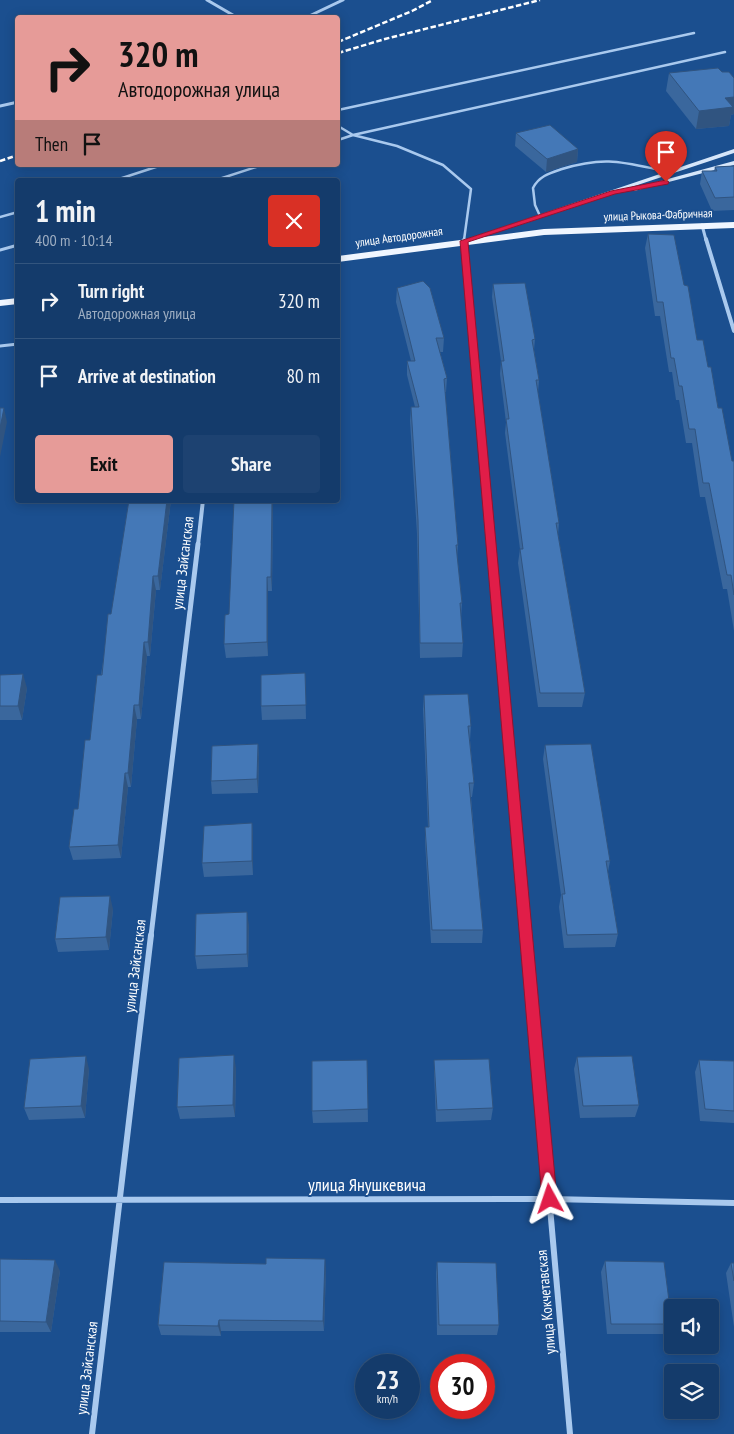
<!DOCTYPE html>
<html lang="en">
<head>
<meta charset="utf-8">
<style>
  :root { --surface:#143b6b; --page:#1d4271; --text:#f1f3f6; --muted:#9dadc1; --line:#33557e; --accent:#e69b98 }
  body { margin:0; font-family:"PT Sans Narrow",sans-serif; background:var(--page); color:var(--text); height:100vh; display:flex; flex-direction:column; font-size:19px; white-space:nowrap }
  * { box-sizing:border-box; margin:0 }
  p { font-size:16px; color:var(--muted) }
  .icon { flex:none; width:28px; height:28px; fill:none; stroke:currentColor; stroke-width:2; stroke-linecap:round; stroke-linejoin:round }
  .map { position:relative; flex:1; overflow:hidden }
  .panel { position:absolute; left:15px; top:178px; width:325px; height:325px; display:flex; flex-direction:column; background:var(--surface); border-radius:5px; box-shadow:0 2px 12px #0003,0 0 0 1px var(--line) }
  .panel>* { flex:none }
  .banner { position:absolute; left:15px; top:15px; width:325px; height:152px; border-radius:5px; box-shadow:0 2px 12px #0003,0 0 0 1px var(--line); background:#e69b98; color:#111; overflow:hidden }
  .buttons { position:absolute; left:664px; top:1299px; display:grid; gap:10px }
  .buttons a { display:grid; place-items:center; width:55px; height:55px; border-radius:5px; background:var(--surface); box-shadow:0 2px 12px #0003,0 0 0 1px var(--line); font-size:25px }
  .speed { position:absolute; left:355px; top:1354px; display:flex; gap:10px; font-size:25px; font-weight:700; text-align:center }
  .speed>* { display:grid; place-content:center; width:65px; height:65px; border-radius:50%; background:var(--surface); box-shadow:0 2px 12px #0003,0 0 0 1px var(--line); line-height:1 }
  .speed small { font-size:12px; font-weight:400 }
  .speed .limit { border:8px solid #d22; background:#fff; color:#111 }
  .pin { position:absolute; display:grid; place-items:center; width:42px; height:42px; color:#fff; margin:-51px -21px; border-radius:50% 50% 50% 0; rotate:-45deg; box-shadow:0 0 5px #0007 }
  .pin .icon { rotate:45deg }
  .me { position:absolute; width:55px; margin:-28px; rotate:355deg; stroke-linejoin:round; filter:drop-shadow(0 0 4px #0008) }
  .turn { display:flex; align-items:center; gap:18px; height:105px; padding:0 20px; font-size:22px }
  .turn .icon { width:65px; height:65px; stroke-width:2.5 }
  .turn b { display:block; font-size:35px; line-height:42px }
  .then { display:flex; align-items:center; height:48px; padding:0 20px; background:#0003; gap:10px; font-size:19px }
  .round { display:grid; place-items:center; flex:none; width:52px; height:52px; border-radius:5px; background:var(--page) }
  .summary { display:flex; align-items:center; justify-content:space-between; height:85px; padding:0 20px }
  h1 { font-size:30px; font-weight:600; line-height:38px }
  .button { display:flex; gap:10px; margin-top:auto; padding:10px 20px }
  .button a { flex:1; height:58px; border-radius:5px; background:var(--accent); color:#111; font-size:20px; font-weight:600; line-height:58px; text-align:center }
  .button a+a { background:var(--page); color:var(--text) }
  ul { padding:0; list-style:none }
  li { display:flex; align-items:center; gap:15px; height:75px; padding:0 20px; border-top:1px solid var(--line) }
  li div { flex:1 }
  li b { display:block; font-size:19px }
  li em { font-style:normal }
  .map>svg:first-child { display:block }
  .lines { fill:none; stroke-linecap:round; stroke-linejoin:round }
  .service-far1 { stroke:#a9c9ee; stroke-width:2.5 }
  .service { stroke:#a9c9ee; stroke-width:3 }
  .minor-far3 { stroke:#a9c9ee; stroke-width:3 }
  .minor-far2 { stroke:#a9c9ee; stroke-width:4 }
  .minor-far1 { stroke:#a9c9ee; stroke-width:5 }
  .minor { stroke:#a9c9ee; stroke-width:6 }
  .secondary { fill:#d6e6fa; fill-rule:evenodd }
  .primary { fill:#f0f6ff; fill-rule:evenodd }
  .rail { stroke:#fff; stroke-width:2.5; stroke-dasharray:5.5 2.5; stroke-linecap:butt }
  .wall { fill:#3a679d }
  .shaded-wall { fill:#305480 }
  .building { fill:#4478b7; stroke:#305480 }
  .route { fill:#e11d48; stroke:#92132f }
  .labels { text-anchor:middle; stroke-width:4; stroke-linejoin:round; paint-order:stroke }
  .far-street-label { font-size:12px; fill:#fff; stroke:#1b4f8f }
  .street-label { font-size:15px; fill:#fff; stroke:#1b4f8f }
  .near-street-label { font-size:18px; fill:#fff; stroke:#1b4f8f }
</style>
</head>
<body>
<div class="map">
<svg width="734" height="1434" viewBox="0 0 734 1434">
  <rect width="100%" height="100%" fill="#1b4f8f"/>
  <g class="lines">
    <path class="service-far1" d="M338,110L694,33
      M338,126L353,135
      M338,140L353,135
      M116,180L162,165
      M216,180L262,165
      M540,216L535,205L533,188C539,176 550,173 562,169C607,155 625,163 670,172
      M0,217L18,212
      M464,240L471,189L443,165L397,146L353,135L725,52"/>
    <path class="service" d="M464,241V239
      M0,250L18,245
      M0,346L18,344"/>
    <path class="minor-far3" d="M207,0L238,18
      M305,18L343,0
      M0,106L18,102
      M702,225L706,240"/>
    <path class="minor-far2" d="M706,239L734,331
      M464,241L491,545
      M198,545L203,500"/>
    <path class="minor-far1" d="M491,544L526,936
      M151,936L198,544"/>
    <path class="minor" d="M526,935L570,1434
      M0,1200L550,1199L734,1203
      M92,1434L151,935"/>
    <path class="secondary" d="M734,149V153L466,242L461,241Z
      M734,161V165L634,191L631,189Z"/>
    <path class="primary" d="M734,222V228L544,235L338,262V256L544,229Z
      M18,298V304L0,306V300Z"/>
    <path class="rail" d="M338,42L412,11L433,0
      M338,53L385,39L540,0
      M0,161L18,155"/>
  </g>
  <path class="wall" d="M722,72L734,78V114L731,115L729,126L696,129L666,91L669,73Z
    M516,133L578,149L577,162L546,172L515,146Z
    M734,166V210L712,211L700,184L702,171H714L715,167Z
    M648,234L684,285L697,340L708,367L732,461H734V631L727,589H723L705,497H700L692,443H686L679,400H676L672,372H669L660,316H655L645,248Z
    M493,284L535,339L534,350L539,380L538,393L559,523L558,535L585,693L582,707H538L518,563L520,549L505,433L506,422L500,374L501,361L492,297Z
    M397,288L444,338L443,352H440L447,378L446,392H445L458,545L457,558L462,603L461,618L463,643L462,657L420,658L417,534L410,421L411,407H415L407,375V361H411L396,302Z
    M171,500L160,590H156L150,656H147L141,719H137L131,787H128L121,858L73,860L69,847L78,809L90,740L111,614Z
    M273,500L272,591H268V656L226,658L224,644L229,614Z
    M305,673L306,719L262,720L261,706Z
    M0,675L27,688L22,720H0Z
    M424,695L471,726L470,740L474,783L472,797H471L483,930L482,943H431L425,841V827H428L423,709Z
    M258,744L259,758L258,793L212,794L211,781Z
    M545,745L610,861L608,872L618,934L615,947L564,948L559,907L561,895L543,759Z
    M252,823L253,837V875L204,877L202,863Z
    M113,909L109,950L58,952L55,939Z
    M249,925L248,967L197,969L195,956Z
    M577,1057L639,1105L635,1117L580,1118L574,1069Z
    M367,1060L368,1122L313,1123L312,1111Z
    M434,1060L493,1108L491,1120L436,1122L434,1072Z
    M699,1060L734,1061V1123L700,1121L695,1072Z
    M236,1068L235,1117L180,1119L177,1107Z
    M89,1069L85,1118L29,1120L24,1108Z
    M0,1259L60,1271L51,1332H0Z
    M605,1261L672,1324L667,1334H607L601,1272Z
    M437,1262L499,1325L497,1335H437L436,1273Z
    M731,1263H734V1327L726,1273Z
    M326,1269L324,1331H221V1336L161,1335L158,1325Z"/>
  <path class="shaded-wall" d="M734,97V114L731,115L729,126L696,129L699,111L725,98Z
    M578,149L577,162L546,172L547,159Z
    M4,408L7,422L0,457V428Z
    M167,500H171L160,590L158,576Z
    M272,500H273L272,591L271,577Z
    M153,576L156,590L150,656L148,642Z
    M267,577L268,591V656L267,642Z
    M144,642L147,656L141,719L139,705Z
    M23,674L27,688L22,720L18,706Z
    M134,705L137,719L131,787L128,773Z
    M258,744L259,758L258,793L257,779Z
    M125,773L128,787L121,858L118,845Z
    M252,823L253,837V875L252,861Z
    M110,896L113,909L109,950L106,937Z
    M247,912L249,925L248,967L247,954Z
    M234,1055L236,1068L235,1117L233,1105Z
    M86,1056L89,1069L85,1118L81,1106Z
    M325,1259L326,1269L324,1331L323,1321Z
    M55,1260L60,1271L51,1332L46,1322Z
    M219,1320L221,1331V1336L218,1326Z"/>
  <path class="building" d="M718,68L722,72H729L734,78V97L725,98L733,107L699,111L669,73Z
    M550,125L578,149L547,159L516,133Z
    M734,166V197L715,198L702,171H717L715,167Z
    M648,234L674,235L684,285L688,286L697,340H703L708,367H711L718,408H722L732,461H734V595L731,575H727L709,483H703L695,429H689L682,386H679L674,358H671L663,302H657Z
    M423,281L430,288L444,338H436L447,378L444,379L458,545H456L462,603H460L463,643H420L418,520L411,407H419L407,361H415L397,288Z
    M525,283L535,339L532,340L539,380H536L559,523H556L585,693H540L520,549H523L506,419H509L501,361H504L493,284Z
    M0,408H4L0,428Z
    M129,500H167L158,576H153L148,642H144L139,705H134L128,773H125L118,845L69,847L74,809H78L85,740H90L97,675H102L108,614H111Z
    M234,500H272L271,577H267V642L224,644L225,615L229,614Z
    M305,673L306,705L261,706V675Z
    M23,674L18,706H0V675Z
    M468,694L471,726H468L474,783H469L483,930H432L425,827H429L424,695Z
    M258,744L257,779L211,781L212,746Z
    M591,744L610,861H606L618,934L567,935L562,894H565L545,745Z
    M252,823V861L202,863L204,826Z
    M110,896L106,937L55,939L60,897Z
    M247,912V954L195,956L196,914Z
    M234,1055L233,1105L177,1107L179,1058Z
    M86,1056L81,1106L24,1108L30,1059Z
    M632,1056L639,1105L583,1106L577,1057Z
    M489,1059L493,1108L437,1110L434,1060Z
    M367,1060L368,1109L312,1111V1061Z
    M699,1060L734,1061V1111L705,1109Z
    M266,1258L325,1259L323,1321L219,1320L218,1326L158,1325L164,1262L266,1264Z
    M0,1259L55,1260L46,1322L0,1321Z
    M605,1261L664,1262L672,1324H611Z
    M437,1262L496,1263L499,1325H439Z
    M731,1263H734V1281Z"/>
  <path class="route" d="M666,180L669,182L668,184L615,194L468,242L557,1199L555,1204L550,1206L545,1204L542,1199L460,241L611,191Z"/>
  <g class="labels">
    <g class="far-street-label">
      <text transform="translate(658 215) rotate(-2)" y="4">улица Рыкова-Фабричная</text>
      <text transform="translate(399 237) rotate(-8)" y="4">улица Автодорожная</text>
    </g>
    <g class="street-label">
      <text transform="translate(183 563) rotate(-83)" y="5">улица Зайсанская</text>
      <text transform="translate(135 966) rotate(-83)" y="5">улица Зайсанская</text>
      <text transform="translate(546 1302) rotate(-95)" y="5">улица Кокчетавская</text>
      <text transform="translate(87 1368) rotate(-83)" y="5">улица Зайсанская</text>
    </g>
    <g class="near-street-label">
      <text x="367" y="1191">улица Янушкевича</text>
    </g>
  </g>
</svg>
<div class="buttons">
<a><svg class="icon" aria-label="sound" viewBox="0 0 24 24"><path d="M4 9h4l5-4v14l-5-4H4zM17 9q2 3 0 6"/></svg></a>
<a><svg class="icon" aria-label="layers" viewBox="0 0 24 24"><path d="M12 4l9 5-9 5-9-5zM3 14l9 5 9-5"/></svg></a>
</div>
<div class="speed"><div>23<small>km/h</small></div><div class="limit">30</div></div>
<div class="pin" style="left:666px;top:182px;background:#d93025"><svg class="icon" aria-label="arrive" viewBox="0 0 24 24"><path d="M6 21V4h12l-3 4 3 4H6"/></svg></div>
<svg class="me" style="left:550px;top:1199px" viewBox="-20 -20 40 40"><path d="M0-17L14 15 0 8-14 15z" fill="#e11d48" stroke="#fff" stroke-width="4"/></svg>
<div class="banner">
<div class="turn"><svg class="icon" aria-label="right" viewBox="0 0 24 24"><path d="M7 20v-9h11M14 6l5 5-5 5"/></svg><div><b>320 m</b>Автодорожная улица</div></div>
<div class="then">Then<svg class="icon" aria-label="arrive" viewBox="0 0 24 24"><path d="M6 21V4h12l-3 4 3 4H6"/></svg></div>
</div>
<section class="panel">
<div class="summary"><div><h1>1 min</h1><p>400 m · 10:14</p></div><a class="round" style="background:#d93025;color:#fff"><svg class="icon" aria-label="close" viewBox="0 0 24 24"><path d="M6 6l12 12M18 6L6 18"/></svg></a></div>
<ul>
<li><svg class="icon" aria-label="right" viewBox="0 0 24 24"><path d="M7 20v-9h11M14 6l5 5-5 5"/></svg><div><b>Turn right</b><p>Автодорожная улица</p></div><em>320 m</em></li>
<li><svg class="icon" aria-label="arrive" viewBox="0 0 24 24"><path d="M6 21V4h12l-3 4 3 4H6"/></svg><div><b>Arrive at destination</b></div><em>80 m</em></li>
</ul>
<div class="button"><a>Exit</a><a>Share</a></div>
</section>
</div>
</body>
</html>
